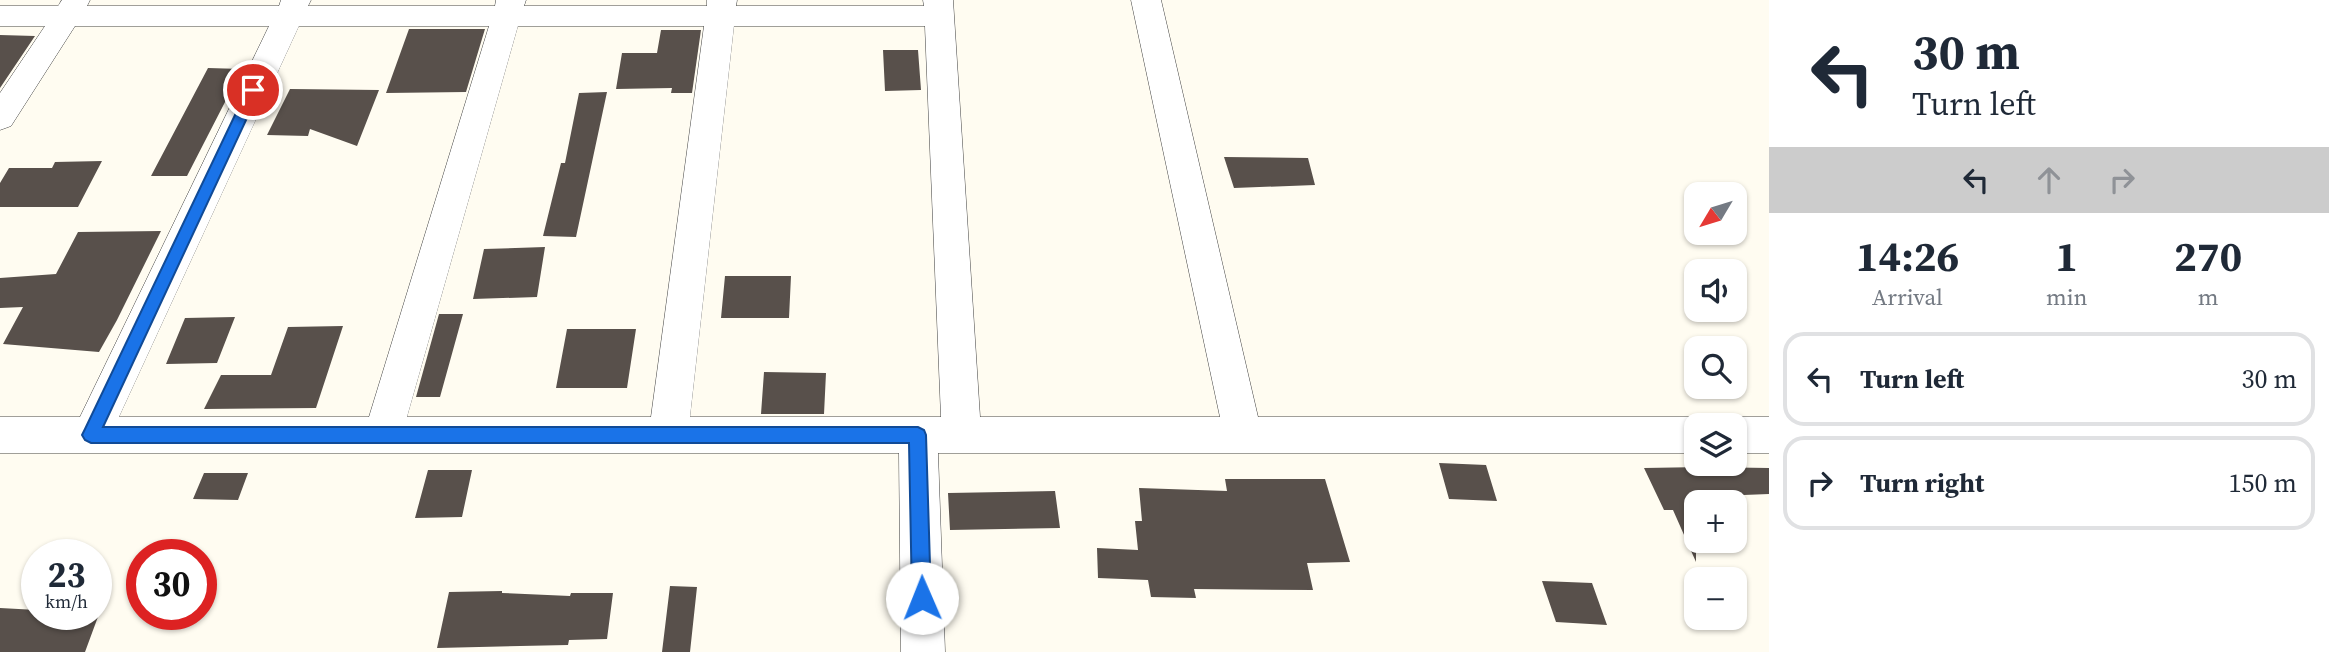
<!DOCTYPE html>
<html lang="en">
<head>
<meta charset="utf-8">
<style>
  :root { --surface:#fff; --page:#f6f6f7; --text:#1f2937; --muted:#747a83; --line:#e0e1e3 }
  body { margin:0; font-family:"Source Serif 4",serif; background:var(--page); color:var(--text); height:100vh; display:flex; flex-direction:column; font-size:26px; white-space:nowrap }
  * { box-sizing:border-box; margin:0 }
  p { font-size:23px; color:var(--muted) }
  .icon { flex:none; width:38px; height:38px; fill:none; stroke:currentColor; stroke-width:2; stroke-linecap:round; stroke-linejoin:round }
  .map { position:relative; flex:1; overflow:hidden }
  .details { display:flex; flex-direction:column; background:var(--surface); width:560px }
  .details>* { flex:none }
  .guide { background:#fff; color:var(--text); overflow:hidden }
  .needle { width:46px; rotate:232deg }
  .fabs { position:absolute; left:1684px; top:182px; display:grid; gap:14px }
  .fabs a { display:grid; place-items:center; width:63px; height:63px; border-radius:14px; background:var(--surface); box-shadow:0 2px 5px #0004; font-size:35px }
  .speed { position:absolute; left:21px; top:539px; display:flex; gap:14px; font-size:35px; font-weight:700; text-align:center }
  .speed>* { display:grid; place-content:center; width:91px; height:91px; border-radius:50%; background:var(--surface); box-shadow:0 2px 5px #0004; line-height:1 }
  .speed small { font-size:18px; font-weight:400 }
  .speed .limit { border:10px solid #d22; background:#fff; color:#111 }
  .pin { position:absolute; display:grid; place-items:center; width:60px; height:60px; color:#fff; margin:-30px; border:4px solid #fff; border-radius:50%; box-shadow:0 2px 7px #0007 }
  .me { position:absolute; width:77px; margin:-38px; rotate:359deg; stroke-linejoin:round; filter:drop-shadow(0 0 5px #0008) }
  .turn { display:flex; align-items:center; gap:24px; height:147px; padding:0 28px; font-size:32px }
  .turn .icon { width:91px; height:91px; stroke-width:2.5 }
  .turn b { display:block; font-size:49px; line-height:60px }
  .lanes { display:flex; align-items:center; height:66px; padding:0 28px; background:#0003; justify-content:center; gap:35px; direction:ltr }
  .lanes .off { opacity:.35 }
  .eta { display:flex; justify-content:space-evenly; align-items:center; height:119px; text-align:center }
  .eta b { font-size:42px; font-weight:700; line-height:49px }
  ul { padding:0; list-style:none }
  li { display:flex; align-items:center; gap:21px; height:94px; margin:0 14px 10px; padding:0 14px; border:4px solid var(--line); border-radius:21px }
  li div { flex:1 }
  li b { display:block; font-size:26px }
  li em { font-style:normal }
  main { display:flex; flex:1; min-height:0 }
  .map>svg:first-child { display:block }
  .building { fill:#58504b }
  .lines { fill:none; stroke-linecap:round; stroke-linejoin:round }
  .minor-casing { stroke:#424242; stroke-width:1 }
  .minor { fill:#fff; fill-rule:evenodd }
  .route { fill:#1a73e8; stroke:#114b97; stroke-width:2 }
</style>
</head>
<body>
<main>
<div class="map">
<svg width="1769" height="652" viewBox="0 0 1769 652">
  <rect width="100%" height="100%" fill="#fffcf1"/>
  <path class="building" d="M409,29H485L466,92L386,93Z
    M661,30H701L692,93H671L672,88L616,89L622,53H657Z
    M0,35L35,36L0,88Z
    M883,50H918L921,90L885,91Z
    M208,68L242,69L187,176H151Z
    M290,89L379,90L357,146L310,129L308,136L267,135Z
    M607,92L576,237L543,236L561,163H565L579,93Z
    M1224,157L1308,158L1315,185L1234,188Z
    M102,161L78,207H0V183L9,168H52L55,162Z
    M161,231L117,320L99,352L3,344L23,307L0,308V278L56,274L78,232Z
    M545,247L537,297L473,299L484,249Z
    M725,276H791L789,318H721Z
    M439,314H463L440,397H416Z
    M235,317L217,363L166,364L185,318Z
    M343,326L316,408L204,409L221,375H271L288,327Z
    M567,329H636L627,388H556Z
    M764,372L826,373L824,414H761Z
    M1439,463L1486,465L1497,501L1449,499Z
    M1703,467L1769,468V494L1718,496L1721,502H1696V562L1673,510H1664L1644,468Z
    M428,470H472L462,517L415,518Z
    M204,473H248L238,500L193,499Z
    M1225,479H1325L1350,562L1307,563L1313,590L1194,589L1196,598L1151,597L1148,580L1098,578L1097,548L1138,550L1135,521H1142L1139,488L1227,491Z
    M1055,491L1060,528L950,530L948,493Z
    M1542,581L1592,583L1607,625L1556,622Z
    M670,586L697,587L690,652H662Z
    M502,591V593L570,596L571,593H613L607,639L569,640L568,645L437,648L449,592Z
    M0,608L37,610V614H99L85,652H0Z"/>
  <g class="lines">
    <g class="minor-casing">
      <path id="minor" d="M62,0H90L87,6H279L281,0H311L308,6H495L496,0H526L524,6H707V0H737L736,6H924L923,0H953L980,417H1220L1131,0H1161L1258,417H1696L1711,425H1696V453H938L945,652H901L899,453H0V417H80L269,26H75L11,126L0,130V93L45,26H0V6H58ZM299,26H489L369,417H119ZM518,26H704L651,417H407ZM734,26H925L941,417H690Z
        M1734,417H1769V453H1734V425H1719Z"/>
    </g>
    <use href="#minor" class="minor"/>
  </g>
  <path class="route" d="M253,85L260,90L103,427H918L924,430L926,435L931,598L928,604L922,607L915,604L912,598L909,443H91L85,440L82,435L85,429L247,90Z"/>
</svg>
<div class="fabs">
<a><svg class="needle" viewBox="-14 -14 28 28"><path d="M0-13l5 13h-10z" fill="#e53935"/><path d="M0 13l5-13h-10z" fill="#747a83"/></svg></a>
<a><svg class="icon" aria-label="sound" viewBox="0 0 24 24"><path d="M4 9h4l5-4v14l-5-4H4zM17 9q2 3 0 6"/></svg></a>
<a><svg class="icon" aria-label="search" viewBox="0 0 24 24"><circle cx="10" cy="10" r="6"/><path d="M15 15l6 6"/></svg></a>
<a><svg class="icon" aria-label="layers" viewBox="0 0 24 24"><path d="M12 4l9 5-9 5-9-5zM3 14l9 5 9-5"/></svg></a>
<a>+</a>
<a>−</a>
</div>
<div class="speed"><div>23<small>km/h</small></div><div class="limit">30</div></div>
<div class="pin" style="left:253px;top:90px;background:#d93025"><svg class="icon" aria-label="arrive" viewBox="0 0 24 24"><path d="M6 21V4h12l-3 4 3 4H6"/></svg></div>
<svg class="me" style="left:922px;top:598px" viewBox="-20 -20 40 40"><circle r="19" fill="#fff"/><path d="M0-13L10 11 0 6-10 11z" fill="#1a73e8"/></svg>
</div>
<section class="details">
<div class="guide">
<div class="turn"><svg class="icon" aria-label="left" viewBox="0 0 24 24"><path d="M17 20v-9H6M10 6l-5 5 5 5"/></svg><div><b>30 m</b>Turn left</div></div>
<div class="lanes"><svg class="icon" aria-label="left" viewBox="0 0 24 24"><path d="M17 20v-9H6M10 6l-5 5 5 5"/></svg><svg class="icon off" aria-label="ahead" viewBox="0 0 24 24"><path d="M12 20V5M6 11l6-6 6 6"/></svg><svg class="icon off" aria-label="right" viewBox="0 0 24 24"><path d="M7 20v-9h11M14 6l5 5-5 5"/></svg></div>
</div>
<div class="eta">
<div><b>14:26</b><p>Arrival</p></div>
<div><b>1</b><p>min</p></div>
<div><b>270</b><p>m</p></div>
</div>
<ul>
<li><svg class="icon" aria-label="left" viewBox="0 0 24 24"><path d="M17 20v-9H6M10 6l-5 5 5 5"/></svg><div><b>Turn left</b></div><em>30 m</em></li>
<li><svg class="icon" aria-label="right" viewBox="0 0 24 24"><path d="M7 20v-9h11M14 6l5 5-5 5"/></svg><div><b>Turn right</b></div><em>150 m</em></li>
</ul>
</section>
</main>
</body>
</html>
